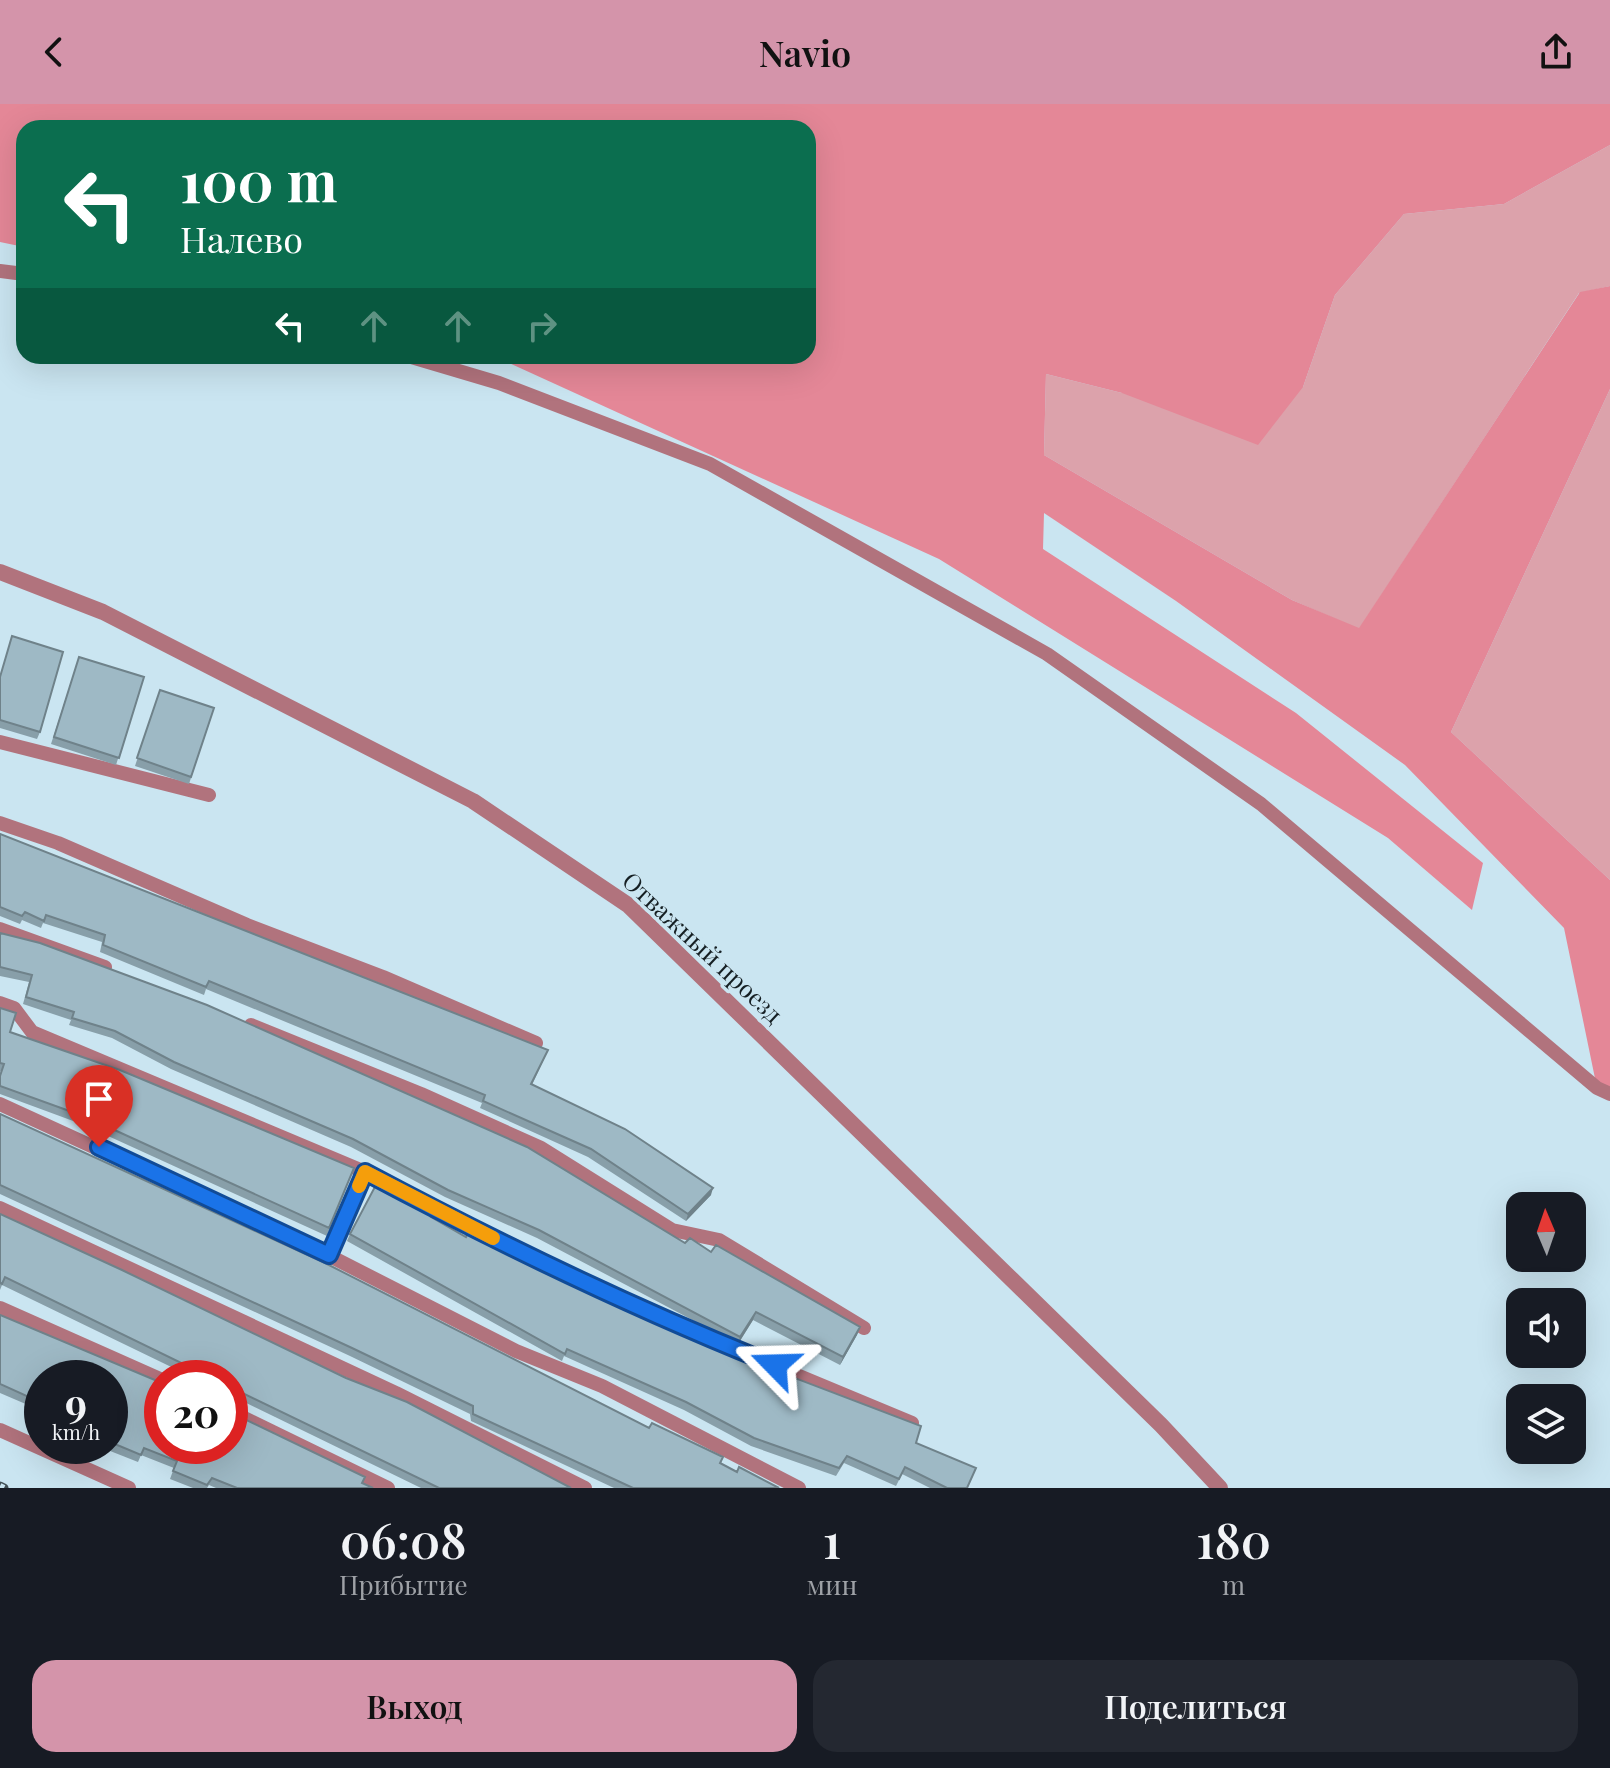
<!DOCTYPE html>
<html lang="ru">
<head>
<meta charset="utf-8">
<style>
  :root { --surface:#171b24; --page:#242831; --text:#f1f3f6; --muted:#9ea1a6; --accent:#d494aa }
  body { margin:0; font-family:"Playfair Display",serif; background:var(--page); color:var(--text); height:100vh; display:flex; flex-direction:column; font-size:30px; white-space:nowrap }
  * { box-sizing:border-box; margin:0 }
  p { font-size:26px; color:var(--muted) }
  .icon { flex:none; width:44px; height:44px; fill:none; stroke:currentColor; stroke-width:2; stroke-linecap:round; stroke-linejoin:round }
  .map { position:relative; height:1384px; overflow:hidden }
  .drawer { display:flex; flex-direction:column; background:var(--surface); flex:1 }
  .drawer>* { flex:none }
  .banner { position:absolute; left:16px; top:16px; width:800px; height:244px; border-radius:24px; box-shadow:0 8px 32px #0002; background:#0b6e4f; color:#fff; overflow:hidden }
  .needle { width:52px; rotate:358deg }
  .fabs { position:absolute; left:1506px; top:1088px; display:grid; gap:16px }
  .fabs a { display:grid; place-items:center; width:80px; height:80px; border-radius:16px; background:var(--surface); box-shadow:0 8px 32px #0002; font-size:40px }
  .speed { position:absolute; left:24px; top:1256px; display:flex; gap:16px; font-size:40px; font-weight:700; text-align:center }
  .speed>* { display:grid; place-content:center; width:104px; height:104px; border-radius:50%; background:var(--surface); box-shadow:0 8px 32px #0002; line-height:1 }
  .speed small { font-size:20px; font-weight:400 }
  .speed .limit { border:12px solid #d22; background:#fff; color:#111 }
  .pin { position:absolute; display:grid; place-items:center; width:68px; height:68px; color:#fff; margin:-82px -34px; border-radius:50% 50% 50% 0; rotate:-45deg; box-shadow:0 0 8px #0007 }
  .pin .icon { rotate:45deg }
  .me { position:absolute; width:88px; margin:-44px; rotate:292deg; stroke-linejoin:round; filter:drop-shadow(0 0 6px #0008) }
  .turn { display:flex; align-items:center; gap:28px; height:168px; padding:0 32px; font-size:36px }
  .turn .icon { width:104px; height:104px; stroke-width:2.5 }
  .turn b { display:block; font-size:56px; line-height:68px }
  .lanes { display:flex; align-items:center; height:76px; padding:0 32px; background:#0003; justify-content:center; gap:40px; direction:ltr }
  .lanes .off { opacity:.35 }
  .eta { display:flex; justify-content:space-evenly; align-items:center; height:136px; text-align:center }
  .eta b { font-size:48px; font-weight:600; line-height:56px }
  .action { display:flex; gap:16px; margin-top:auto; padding:16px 32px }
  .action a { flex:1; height:92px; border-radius:24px; background:var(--accent); color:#111; font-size:32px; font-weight:600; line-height:92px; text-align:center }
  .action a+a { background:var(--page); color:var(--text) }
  header { display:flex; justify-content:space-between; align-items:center; height:104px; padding:0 32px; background:var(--accent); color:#111; font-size:36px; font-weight:600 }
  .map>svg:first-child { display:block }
  .green { fill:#dca2ab }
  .forest { fill:#e48797 }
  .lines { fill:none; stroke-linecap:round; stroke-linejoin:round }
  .lane { stroke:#b1737d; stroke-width:14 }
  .street { stroke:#b1737d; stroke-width:16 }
  .rail-casing { stroke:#414f55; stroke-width:9 }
  .rail { stroke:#cae5f1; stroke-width:6; stroke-dasharray:18; stroke-linecap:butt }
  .wall { fill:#889fa9 }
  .shaded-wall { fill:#6f828a }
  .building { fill:#9eb9c5; stroke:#6f828a; stroke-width:2 }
  .route-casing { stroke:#114b97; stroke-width:20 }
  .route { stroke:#1a73e8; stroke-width:14 }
  .slow { stroke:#f59e0b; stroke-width:14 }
  .labels { text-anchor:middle; stroke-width:7; stroke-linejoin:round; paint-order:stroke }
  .street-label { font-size:24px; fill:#151f23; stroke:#cae5f1 }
</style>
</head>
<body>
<header><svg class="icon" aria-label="back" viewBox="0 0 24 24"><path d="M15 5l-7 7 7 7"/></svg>Navio<svg class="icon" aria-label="share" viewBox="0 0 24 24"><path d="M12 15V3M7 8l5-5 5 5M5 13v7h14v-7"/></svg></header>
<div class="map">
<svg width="1610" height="1384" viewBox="0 0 1610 1384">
  <rect width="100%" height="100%" fill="#cae5f1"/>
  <path class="green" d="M1610,41V182L1579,189L1359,525L1292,496L1044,351L1046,270L1122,289L1303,283L1335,191L1404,110L1504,100Z
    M1610,285V776L1451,628Z"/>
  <path class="forest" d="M0,0H1610V41L1504,100L1404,110L1335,191L1303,283L1258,341L1122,289L1046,270L1044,351L1292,496L1359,524L1580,188L1610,182V285L1451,628L1610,776V990L1597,984L1564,824L1405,661L1176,497L1044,409L1043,445L1296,609L1483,759L1472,806L1388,734L939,455L494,252H808V24H24V143L0,138Z"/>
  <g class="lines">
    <path class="lane" d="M0,167L24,170
      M408,252L499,279L710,360L1047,550L1261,700L1597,984L1610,990
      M0,638L209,691
      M0,719L58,739L247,821L383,873L536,939
      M0,825L105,863
      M0,899L14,904L32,928L365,1068L329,1151
      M251,921L421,990L541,1044L672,1126L719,1136L864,1224
      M0,1000L318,1146L516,1247L602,1282L799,1384
      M365,1068L472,1125L693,1228L912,1319
      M0,1104L396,1289L585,1384
      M0,1204L162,1276
      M230,1307L388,1384
      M0,1326L129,1384"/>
    <path class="street" d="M0,468L103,508L473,697L628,801L1161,1321L1220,1384"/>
    <g class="rail-casing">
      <path id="rail" d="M0,1382L4,1384"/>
    </g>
    <use href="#rail" class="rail"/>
  </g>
  <path class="wall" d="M79,553L144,573L116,661L51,640Z
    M0,571L40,628L37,635L0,624Z
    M160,586L214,604L189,680L135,662Z
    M0,730L545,953L532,981L711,1091L686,1117L588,1053L480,1004L482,999L206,885L204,891L100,848L102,838L43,819L41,824L22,816L20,820L0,812Z
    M0,829L685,1139L711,1148L860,1223L857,1231L840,1261L753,1216L738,1240L537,1134L445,1093L351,1043L171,965L112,934L69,921L71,916L23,900L29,878L0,872Z
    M0,904L10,928L354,1064L327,1132L84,1021L0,990V972L1,968L0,967Z
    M0,1010L649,1324L723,1353L721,1359L737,1368L779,1384H614L471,1317L470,1310L350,1252L0,1090Z
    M0,1110L557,1378L571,1384H421L230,1291V1274H194L2,1181L0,1186Z
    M432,1113L466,1133L536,1163L916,1339L967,1384H930L902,1370L896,1382L844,1359L836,1372L751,1342L684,1306L564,1252L562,1257L347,1137L350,1130Z
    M0,1211L362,1379L373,1384H216L209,1381L207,1384H193L170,1375L174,1364L141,1351L138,1358L100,1343L110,1342V1274H42V1307L0,1289Z"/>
  <path class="shaded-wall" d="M713,1084L711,1091L686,1117L688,1110Z
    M756,1208L753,1216L738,1240L740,1233Z
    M860,1223L857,1231L840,1261L843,1253Z"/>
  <path class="building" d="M12,532L63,548L40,628L0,616V573Z
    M79,553L144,573L119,654L54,633Z
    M160,586L214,604L191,673L137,654Z
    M0,730L548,946L531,980L625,1025L713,1084L688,1110L591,1045L483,997L485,991L209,877L206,883L103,841L105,831L46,811L44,817L25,808L22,812L0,803Z
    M0,829L40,839L207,901L527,1043L685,1139L690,1134L711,1148L716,1141L860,1223L843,1253L756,1208L740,1233L539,1126L448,1086L353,1035L174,958L115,927L72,914L74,908L26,893L32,871L0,863Z
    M0,904L16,909L10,928L120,966L354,1064L329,1124L86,1013L0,982V972L4,960L0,959Z
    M0,1010L325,1159L649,1324L652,1319L723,1353L720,1359L737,1368L739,1363L779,1384H633L473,1310V1302L352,1244L0,1081Z
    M378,1077L434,1108L431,1113L466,1133L469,1127L536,1163L729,1249L921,1322L916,1339L976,1364L967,1384H947L905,1363L899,1375L847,1352L839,1364L754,1334L686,1298L567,1245L565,1250L350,1130Z
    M0,1110L122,1166L346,1274L407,1298L571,1384H439L230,1283V1274H212L5,1173L2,1180L0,1179Z
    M0,1211L162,1279V1342H230V1308L365,1373L362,1379L373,1384H237L212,1374L207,1381L173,1367L177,1357L144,1344L141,1351L110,1338V1274H42V1299L0,1280Z"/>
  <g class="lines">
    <g class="route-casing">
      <path id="route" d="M99,1043L329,1151L365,1068C498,1139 635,1205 775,1261"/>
    </g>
    <use href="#route" class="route"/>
    <path class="slow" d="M359,1082L365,1068L493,1134"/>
  </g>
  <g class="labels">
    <g class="street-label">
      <text transform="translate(702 844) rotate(43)" y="8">Отважный проезд</text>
    </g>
  </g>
</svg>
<div class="fabs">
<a><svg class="needle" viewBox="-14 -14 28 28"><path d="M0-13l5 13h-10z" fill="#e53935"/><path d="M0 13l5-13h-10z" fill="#9ea1a6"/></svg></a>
<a><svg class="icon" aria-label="sound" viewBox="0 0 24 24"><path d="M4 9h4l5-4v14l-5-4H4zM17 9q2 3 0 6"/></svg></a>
<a><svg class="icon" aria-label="layers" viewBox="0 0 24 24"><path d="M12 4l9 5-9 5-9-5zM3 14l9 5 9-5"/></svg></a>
</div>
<div class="speed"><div>9<small>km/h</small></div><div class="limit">20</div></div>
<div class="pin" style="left:99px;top:1043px;background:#d93025"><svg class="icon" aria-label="arrive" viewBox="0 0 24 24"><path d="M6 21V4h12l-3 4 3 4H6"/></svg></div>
<svg class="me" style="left:775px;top:1261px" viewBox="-20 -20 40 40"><path d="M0-17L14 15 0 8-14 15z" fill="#1a73e8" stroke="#fff" stroke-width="4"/></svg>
<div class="banner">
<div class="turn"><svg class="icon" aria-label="left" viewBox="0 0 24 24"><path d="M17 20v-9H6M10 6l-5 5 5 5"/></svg><div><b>100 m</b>Налево</div></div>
<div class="lanes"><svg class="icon" aria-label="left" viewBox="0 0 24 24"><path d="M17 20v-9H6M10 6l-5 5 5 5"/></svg><svg class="icon off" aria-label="ahead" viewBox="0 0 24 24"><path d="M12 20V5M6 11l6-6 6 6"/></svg><svg class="icon off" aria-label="ahead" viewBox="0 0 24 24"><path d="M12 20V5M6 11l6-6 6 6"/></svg><svg class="icon off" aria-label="right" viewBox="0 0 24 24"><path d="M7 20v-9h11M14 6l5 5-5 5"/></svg></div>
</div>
</div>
<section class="drawer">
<div class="eta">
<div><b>06:08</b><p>Прибытие</p></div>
<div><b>1</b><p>мин</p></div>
<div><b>180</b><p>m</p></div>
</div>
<div class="action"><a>Выход</a><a>Поделиться</a></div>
</section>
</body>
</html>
